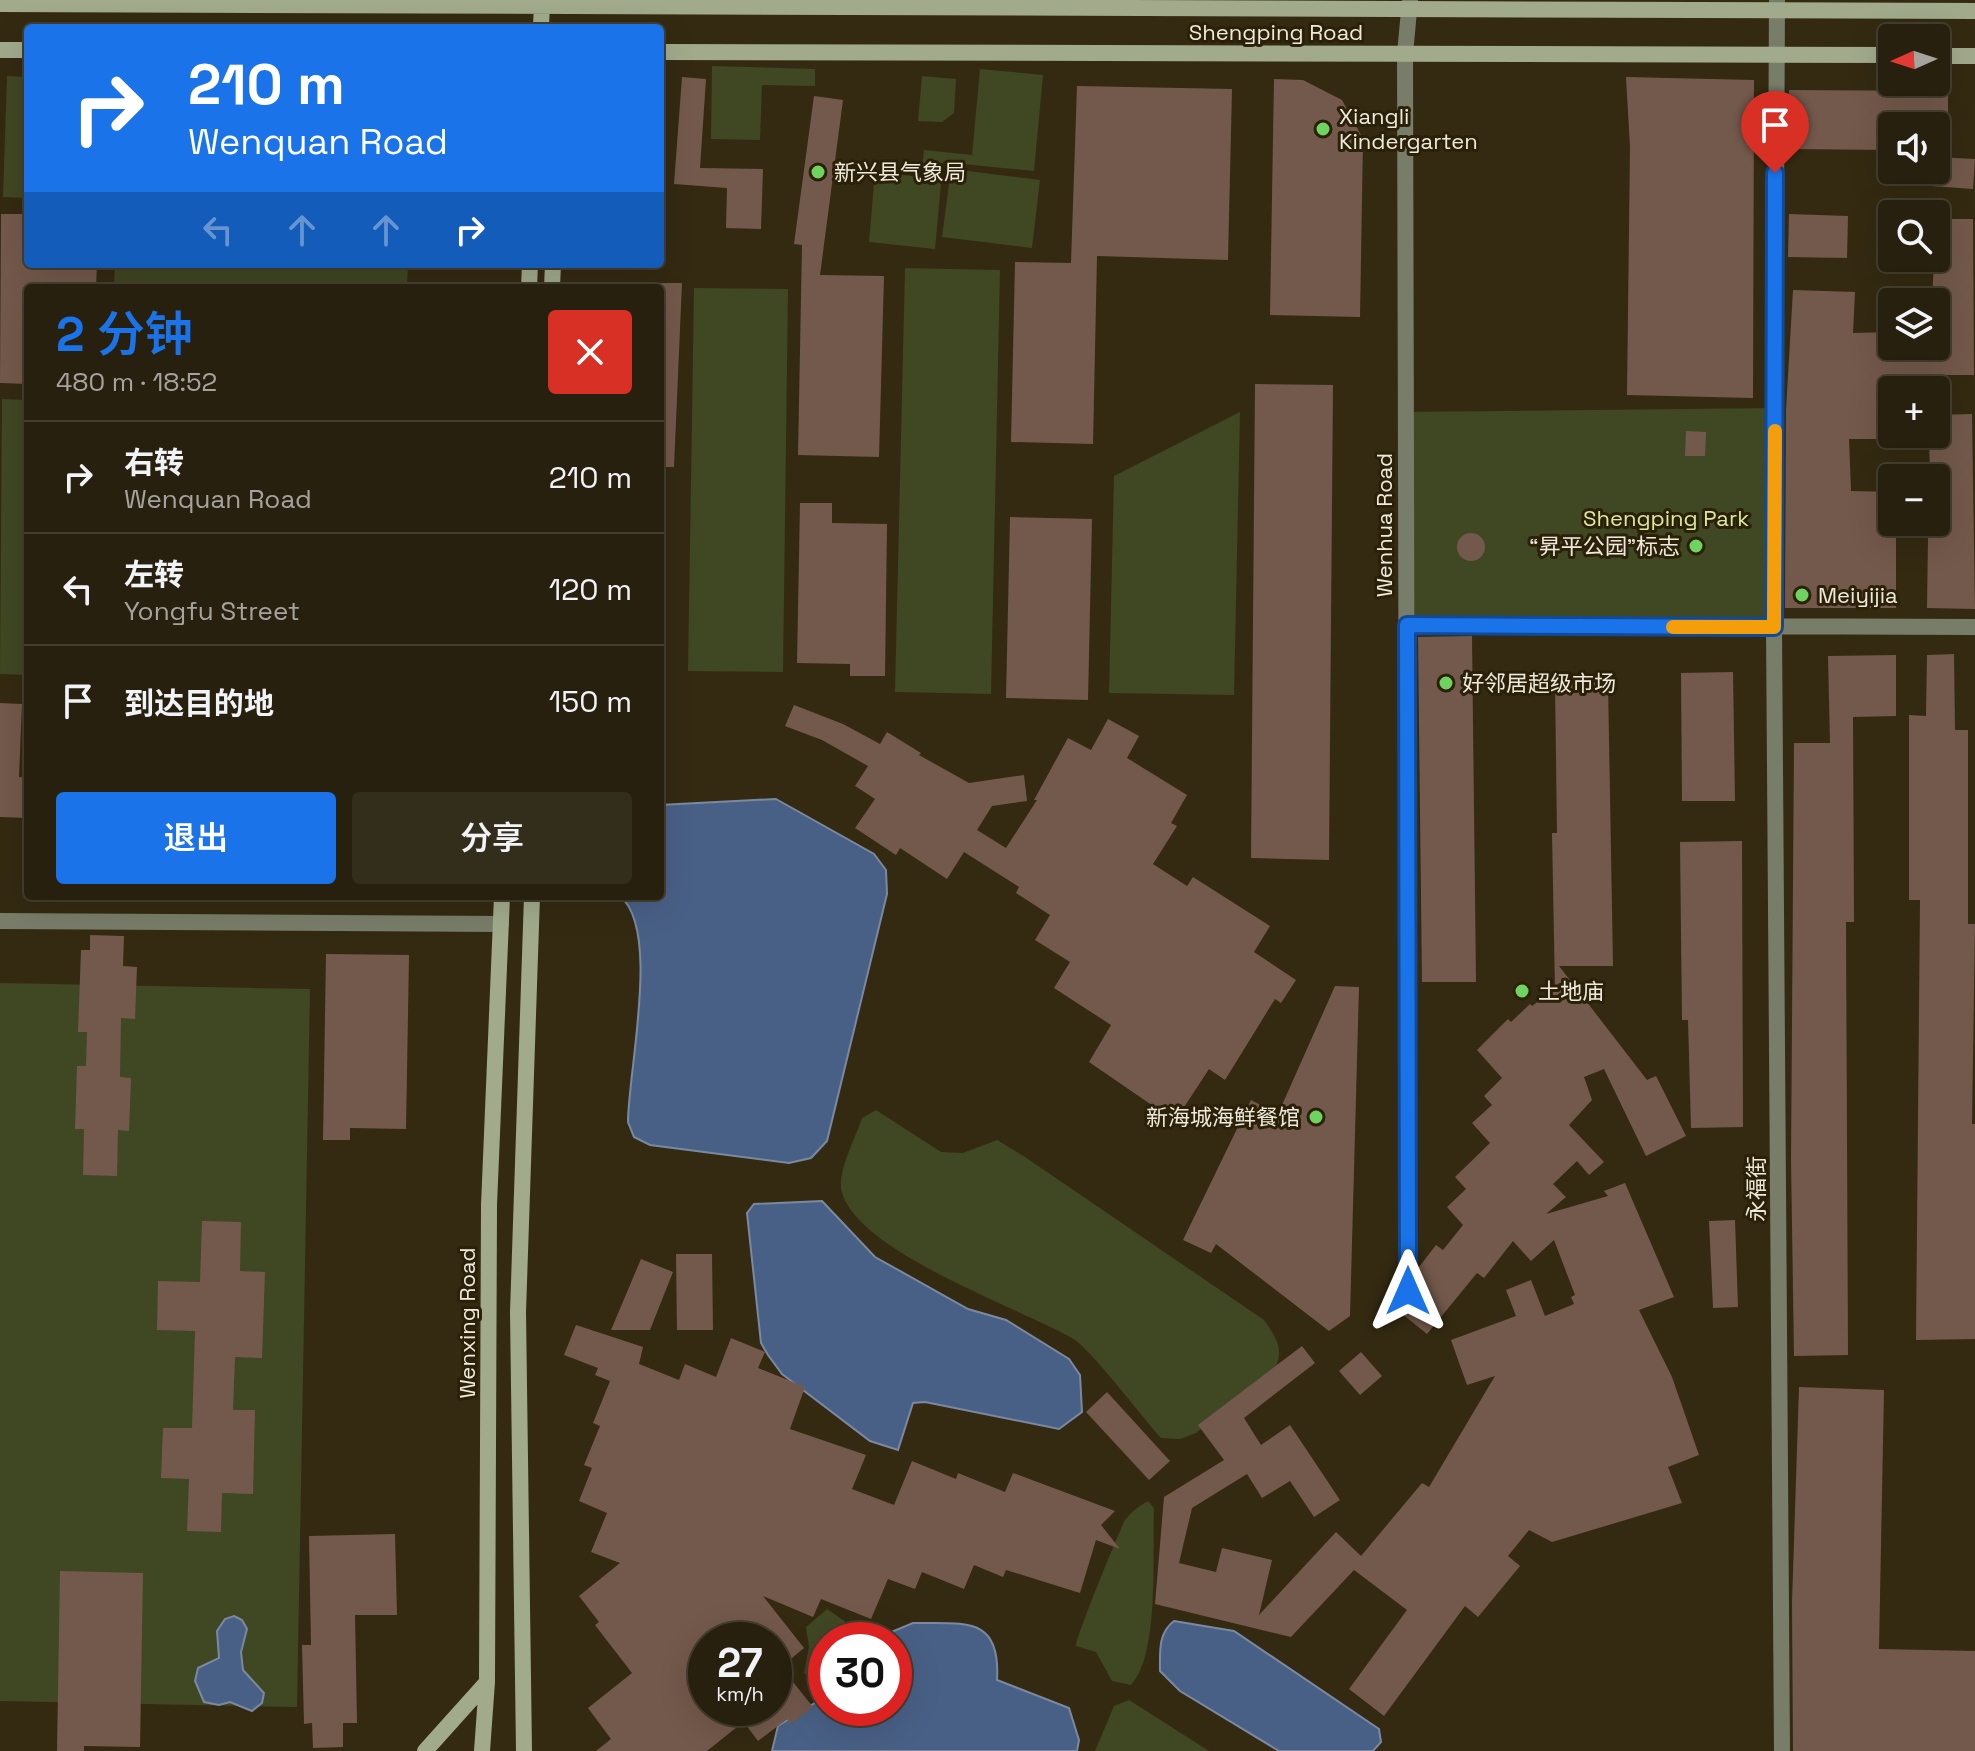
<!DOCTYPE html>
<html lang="zh">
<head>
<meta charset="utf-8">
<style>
  :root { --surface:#27200e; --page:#332d1c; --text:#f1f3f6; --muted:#a4a39e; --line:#433e2e; --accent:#1a73e8 }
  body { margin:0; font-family:"Space Grotesk","Noto Sans SC",sans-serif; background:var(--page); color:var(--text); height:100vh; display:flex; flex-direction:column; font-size:30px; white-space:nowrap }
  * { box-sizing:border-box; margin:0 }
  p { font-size:26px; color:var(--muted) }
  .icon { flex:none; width:44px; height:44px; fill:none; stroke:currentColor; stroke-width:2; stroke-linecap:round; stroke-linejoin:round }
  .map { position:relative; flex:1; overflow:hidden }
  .side { position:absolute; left:24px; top:284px; width:640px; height:616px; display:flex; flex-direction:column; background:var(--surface); border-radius:8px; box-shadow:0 8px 32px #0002,0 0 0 2px var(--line) }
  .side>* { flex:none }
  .banner { position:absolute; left:24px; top:24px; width:640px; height:244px; border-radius:8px; box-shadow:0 8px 32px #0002,0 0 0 2px var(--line); background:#1a73e8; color:#fff; overflow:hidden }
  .needle { width:52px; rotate:267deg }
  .fabs { position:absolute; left:1878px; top:24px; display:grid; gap:16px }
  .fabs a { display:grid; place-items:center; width:72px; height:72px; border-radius:8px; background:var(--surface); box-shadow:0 8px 32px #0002,0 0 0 2px var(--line); font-size:40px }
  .speed { position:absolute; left:688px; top:1622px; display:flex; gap:16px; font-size:40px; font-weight:700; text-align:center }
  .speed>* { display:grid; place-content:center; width:104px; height:104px; border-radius:50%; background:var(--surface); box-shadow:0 8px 32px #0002,0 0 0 2px var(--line); line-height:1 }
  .speed small { font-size:20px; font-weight:400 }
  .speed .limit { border:12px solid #d22; background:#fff; color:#111 }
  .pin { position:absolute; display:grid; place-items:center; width:68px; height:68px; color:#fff; margin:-82px -34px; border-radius:50% 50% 50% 0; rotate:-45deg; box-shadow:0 0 8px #0007 }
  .pin .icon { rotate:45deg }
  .me { position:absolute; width:88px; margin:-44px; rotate:0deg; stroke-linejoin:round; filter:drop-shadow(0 0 6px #0008) }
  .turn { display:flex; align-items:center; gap:28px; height:168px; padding:0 32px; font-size:36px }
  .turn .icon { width:104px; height:104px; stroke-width:2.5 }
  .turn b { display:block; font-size:56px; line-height:68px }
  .lanes { display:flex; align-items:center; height:76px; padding:0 32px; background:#0003; justify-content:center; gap:40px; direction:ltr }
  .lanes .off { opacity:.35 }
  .round { display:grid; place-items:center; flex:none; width:84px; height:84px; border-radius:8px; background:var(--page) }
  .head { display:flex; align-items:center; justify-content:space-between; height:136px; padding:0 32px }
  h1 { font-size:48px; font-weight:600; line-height:60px; color:var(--accent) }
  .action { display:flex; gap:16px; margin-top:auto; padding:16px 32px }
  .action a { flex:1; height:92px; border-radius:8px; background:var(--accent); color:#fff; font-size:32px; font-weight:600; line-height:92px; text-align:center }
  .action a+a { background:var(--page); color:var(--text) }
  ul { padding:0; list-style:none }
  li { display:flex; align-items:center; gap:24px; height:112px; padding:0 32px; border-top:2px solid var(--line) }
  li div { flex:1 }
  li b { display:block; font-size:30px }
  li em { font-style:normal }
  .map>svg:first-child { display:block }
  .green { fill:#404723 }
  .water { fill:#496086; stroke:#7b89a0; stroke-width:2 }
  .building { fill:#73594b }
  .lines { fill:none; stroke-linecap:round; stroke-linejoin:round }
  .street { stroke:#777d69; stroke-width:16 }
  .secondary { stroke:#a1ab8c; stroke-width:16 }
  .route-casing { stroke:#114b97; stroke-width:20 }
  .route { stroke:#1a73e8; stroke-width:14 }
  .slow { stroke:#f59e0b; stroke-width:14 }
  .poi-dot { fill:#6ed361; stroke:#2a2108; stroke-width:3 }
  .labels { text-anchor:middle; stroke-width:6; stroke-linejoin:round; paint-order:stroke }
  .street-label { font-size:22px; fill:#efe9db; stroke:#2a2108 }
  .poi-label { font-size:22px; fill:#efe9db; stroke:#2a2108; text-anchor:start }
  .park-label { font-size:22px; fill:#dae99e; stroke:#2a2108 }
</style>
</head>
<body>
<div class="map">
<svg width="1975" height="1751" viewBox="0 0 1975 1751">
  <rect width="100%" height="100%" fill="#342a12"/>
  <path class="green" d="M712,66L815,69V86L762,85L760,140L711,139Z
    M980,69L1043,75L1034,171L943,162L935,249L869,242L875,172L921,177L924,150L972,155Z
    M7,76L28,77V198L3,197Z
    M922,76L956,79L954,113L942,122L918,121Z
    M951,169L1040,180L1032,248L942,237Z
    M115,264H408L407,288H114Z
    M905,268L1000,270L991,694L895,692Z
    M694,288L788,289L783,672L688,671Z
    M2,399L28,400V675L0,674Z
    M1775,408L1774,627L1407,625L1406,412Z
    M1240,412L1234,695L1109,693L1114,476Z
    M0,983L310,989L297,1707L0,1701Z
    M876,1110L941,1152L963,1153L997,1140L1025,1157L1264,1320C1276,1337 1286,1351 1273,1371L1196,1433L1180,1439L1161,1438C1142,1417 1091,1349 1072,1338C1020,1308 851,1250 841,1188C839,1168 856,1137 862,1118Z
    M1148,1501L1154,1508C1152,1552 1160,1654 1131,1685L1112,1681L1096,1652L1076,1646C1076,1637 1117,1537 1124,1522C1129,1513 1139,1506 1148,1501Z
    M827,1609L865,1635L864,1640H826V1683L821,1686L804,1673L809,1647L806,1627Z
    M1129,1700L1209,1751H1095L1114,1706Z"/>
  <path class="water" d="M776,799L874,854L886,870L887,894L827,1141L811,1158L789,1163L650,1145L634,1137L628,1122C628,1071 661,930 620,896H660V805Z
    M822,1201L875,1257L968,1309L1006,1320L1069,1359L1080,1375L1082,1412L1059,1429L925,1402L913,1403L898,1450L870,1441L782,1374L768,1355L761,1343L747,1213L754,1204Z
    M234,1616L242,1620L247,1629L241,1652L243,1670L264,1693L262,1703L252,1711L230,1702L219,1705L204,1702L195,1681L198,1668L219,1658L217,1631L225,1619Z
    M1174,1621L1234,1631L1379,1729L1381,1742L1373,1751H1279L1180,1691L1160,1671C1160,1652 1158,1633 1174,1621Z
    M913,1623C965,1624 1001,1615 997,1680L1069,1708L1079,1740L1077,1751H772L778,1726L826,1696V1708H894V1640H872Z"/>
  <path class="building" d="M682,77L706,79L700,168L763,169L761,229L726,228L727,188L674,184Z
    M1626,77L1754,80L1753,398L1627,395L1630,147Z
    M1274,79L1303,80L1342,100L1363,139L1360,317L1270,315Z
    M1077,86L1232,89L1228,260L1097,256L1093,444L1011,442L1015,262L1071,263Z
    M1789,90L1948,91V126H1892V150L1788,149Z
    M814,96L843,100L820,275L884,276L879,457L798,455L802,245L794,244Z
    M1936,157L1975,159L1973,189L1931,186Z
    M1,214H28V264H97L96,288H28V384L0,383Z
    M1789,214L1848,216L1847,258L1788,257Z
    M1936,219H1973L1974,375H1910V390H1892V439H1849L1851,491L1892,492V522H1936V478H1930L1929,434H1936V415L1972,414L1975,609L1927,608L1928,538L1896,537V608H1785L1786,410L1793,290L1855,292L1853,333L1892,332V346H1936V302H1932Z
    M660,283H682L674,467H660Z
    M1255,384L1333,385L1329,860L1251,858Z
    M1686,431L1706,432L1705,456H1685Z
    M800,503H832V523L887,524L885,676H850V664L797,663Z
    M1010,517L1092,519L1088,700L1006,698Z
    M1457 547a14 14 0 1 1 28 0a14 14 0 1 1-28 0Z
    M1472,636L1476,982H1422L1418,637Z
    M1954,654L1955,730H1968V924H1975L1972,1124H1975V1339L1916,1340L1920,900H1909V715L1926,716L1927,655Z
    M1896,655V716L1853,717L1854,922H1846L1848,1355L1794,1356L1791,1159L1794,743H1830L1828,656Z
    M1733,672L1735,801H1682L1681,673Z
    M1608,682L1613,966H1559L1647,1080L1656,1076L1686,1136L1646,1156L1604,1069L1584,1077L1592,1100L1569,1125L1604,1162L1589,1175L1577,1161L1553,1184L1566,1197L1546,1214L1608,1196L1604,1191L1625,1183L1674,1297L1639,1310L1672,1377L1699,1455L1668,1467L1682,1503L1552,1542L1529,1530L1508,1556L1520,1566L1478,1617L1465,1606L1384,1716L1349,1689L1407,1610L1354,1570L1291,1637L1155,1604L1164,1497L1224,1460L1198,1425L1302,1346L1315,1363L1244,1418L1261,1445L1290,1425L1340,1500L1314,1517L1290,1481L1262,1498L1247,1474L1192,1508L1179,1563L1216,1572L1222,1548L1272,1560L1259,1615L1336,1532L1361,1556L1422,1483L1429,1487L1495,1376L1467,1385L1451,1340L1516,1316L1506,1290L1531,1280L1545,1316L1574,1304L1571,1297L1575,1295L1554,1240L1531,1261L1513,1241L1484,1278L1477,1273L1427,1334L1390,1304L1398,1294L1407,1302L1417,1297L1419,1267L1436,1245L1443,1250L1463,1225L1447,1207L1466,1189L1455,1177L1490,1143L1472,1123L1492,1105L1484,1096L1502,1078L1477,1050L1508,1019L1511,1022L1530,1004L1532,1006L1555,989L1552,833H1557L1555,683Z
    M0,703L22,704L19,777L28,778V818L0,817Z
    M794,705L843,724L880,744L887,732L921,753L919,755L969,783L1024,775L1027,801L992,806L977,830L1006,848L1037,800H1034L1068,738L1091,750L1108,719L1139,736L1127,758L1187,795L1171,823L1177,826L1153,864L1187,886L1193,877L1270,926L1254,952L1296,980L1281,1003L1275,999L1225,1080L1209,1069L1175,1121L1089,1062L1111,1025L1054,988L1070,962L1035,940L1050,915L1016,893L1019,887L964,852L947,879L900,848L896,855L855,828L875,799L855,786L868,766L822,740L785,726Z
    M1742,841L1743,1127L1691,1128L1688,1020H1682L1680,842Z
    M90,935L124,936L123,966L137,967L135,1019L121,1018L120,1077L131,1078L129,1131L118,1130L117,1176L83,1175L84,1129H75L77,1066H86L87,1032H78L81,950H90Z
    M326,954L409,955L406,1129L350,1128V1140H323Z
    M1335,986L1359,987L1350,1316L1329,1331L1216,1244L1211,1253L1183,1240L1251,1100L1278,1114Z
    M1735,1220L1738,1307L1713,1308L1709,1221Z
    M202,1221L241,1222L240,1271L265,1272L262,1358L235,1357L233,1410H255L253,1494L222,1493L221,1532L187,1531L189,1479L161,1478L163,1428H192L195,1331L157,1330L158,1281L200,1282Z
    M676,1254H712L713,1330H677Z
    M641,1259L673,1272L650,1330H611Z
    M576,1325L643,1347L639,1364L679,1380L685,1364L716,1377L731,1338L765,1352L758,1368L805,1387L790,1429L866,1455L852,1489L894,1505L912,1461L956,1479L958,1473L1005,1492L1013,1473L1115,1511L1101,1525L1120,1549L1096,1540L1080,1593L1006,1570L1003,1577L974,1565L964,1589L922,1572L915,1589L888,1579L871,1619L821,1599L813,1617L763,1596L804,1648L781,1667L813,1707L791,1724L787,1719L758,1741L740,1717L752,1708H774V1640H706V1708H722L737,1727L707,1751H596L611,1739L588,1708L632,1673L595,1625L599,1622L579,1596L620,1563L591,1552L607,1513L579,1501L592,1468L584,1465L600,1426L593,1423L610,1381L595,1375L598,1368L564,1355Z
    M1361,1352L1382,1376L1360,1395L1339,1371Z
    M1799,1387L1884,1390L1879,1649L1975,1651V1751H1793L1792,1603Z
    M1107,1392L1170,1461L1149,1480L1086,1412Z
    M395,1534L397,1615H355L357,1723H343V1747L313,1748L312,1723L304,1724L302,1645H311L309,1536Z
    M60,1571L143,1573L140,1747L84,1746V1751H57Z"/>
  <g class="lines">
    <path class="street" d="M1777,0L1774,627L1782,1751
      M1407,625L1975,627
      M0,921L501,924
      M1408,1291L1405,54L1410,0"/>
    <path class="secondary" d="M0,4L1975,11
      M541,28L542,0
      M0,50H28
      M660,52L1892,55
      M1936,56H1975
      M529,288L530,264
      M552,288L553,264
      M425,1751L487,1682
      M482,1751L487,1682L489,1205L502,896
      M524,1751L518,1312L532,896"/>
  </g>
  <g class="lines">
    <g class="route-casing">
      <path id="route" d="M1408,1291L1407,625L1774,627L1775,173"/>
    </g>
    <use href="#route" class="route"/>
    <path class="slow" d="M1673,627H1774L1775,431"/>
  </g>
  <g class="poi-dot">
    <circle cx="1323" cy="129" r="8"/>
    <circle cx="818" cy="172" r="8"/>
    <circle cx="1696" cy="546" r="8"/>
    <circle cx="1802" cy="595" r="8"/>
    <circle cx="1446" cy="683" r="8"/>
    <circle cx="1522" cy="991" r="8"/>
    <circle cx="1316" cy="1117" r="8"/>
  </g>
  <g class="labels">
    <g class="street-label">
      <text x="1276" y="40">Shengping Road</text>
      <text transform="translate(1384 525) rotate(-90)" y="8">Wenhua Road</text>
      <text transform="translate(1756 1189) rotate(-90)" y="8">永福街</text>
      <text transform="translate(467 1323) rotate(-90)" y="8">Wenxing Road</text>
    </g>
    <g class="poi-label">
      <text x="1339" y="124">Xiangli<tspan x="1339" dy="25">Kindergarten</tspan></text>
      <text x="834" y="180">新兴县气象局</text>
      <text x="1680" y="554" text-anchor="end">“昇平公园”标志</text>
      <text x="1818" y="603">Meiyijia</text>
      <text x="1462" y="691">好邻居超级市场</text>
      <text x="1538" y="999">土地庙</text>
      <text x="1300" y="1125" text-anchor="end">新海城海鲜餐馆</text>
    </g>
    <g class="park-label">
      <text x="1666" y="526">Shengping Park</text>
    </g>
  </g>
</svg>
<div class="fabs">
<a><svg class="needle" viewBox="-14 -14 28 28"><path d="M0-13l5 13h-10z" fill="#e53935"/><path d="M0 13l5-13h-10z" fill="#a4a39e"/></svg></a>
<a><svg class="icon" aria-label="sound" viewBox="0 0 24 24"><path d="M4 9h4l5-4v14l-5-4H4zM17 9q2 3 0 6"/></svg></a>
<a><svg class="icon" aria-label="search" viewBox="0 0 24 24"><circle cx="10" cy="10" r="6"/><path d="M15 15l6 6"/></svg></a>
<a><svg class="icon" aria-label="layers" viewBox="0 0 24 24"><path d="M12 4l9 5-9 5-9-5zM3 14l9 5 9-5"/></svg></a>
<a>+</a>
<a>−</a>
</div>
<div class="speed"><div>27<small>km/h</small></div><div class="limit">30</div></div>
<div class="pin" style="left:1775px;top:173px;background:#d93025"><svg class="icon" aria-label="arrive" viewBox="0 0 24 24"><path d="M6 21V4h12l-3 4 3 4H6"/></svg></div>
<svg class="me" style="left:1408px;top:1291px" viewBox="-20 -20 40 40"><path d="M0-17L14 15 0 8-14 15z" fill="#1a73e8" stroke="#fff" stroke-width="4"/></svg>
<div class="banner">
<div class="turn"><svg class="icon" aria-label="right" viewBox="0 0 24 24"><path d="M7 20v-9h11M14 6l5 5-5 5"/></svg><div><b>210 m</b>Wenquan Road</div></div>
<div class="lanes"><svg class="icon off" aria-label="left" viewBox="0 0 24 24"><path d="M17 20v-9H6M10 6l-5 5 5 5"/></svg><svg class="icon off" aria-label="ahead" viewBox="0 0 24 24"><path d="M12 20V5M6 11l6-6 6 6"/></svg><svg class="icon off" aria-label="ahead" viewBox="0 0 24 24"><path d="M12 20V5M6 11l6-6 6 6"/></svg><svg class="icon" aria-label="right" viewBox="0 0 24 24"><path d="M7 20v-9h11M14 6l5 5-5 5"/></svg></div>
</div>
<section class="side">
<div class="head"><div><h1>2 分钟</h1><p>480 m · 18:52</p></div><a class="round" style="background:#d93025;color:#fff"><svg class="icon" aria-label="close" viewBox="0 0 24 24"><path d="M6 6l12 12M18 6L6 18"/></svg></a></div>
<ul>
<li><svg class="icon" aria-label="right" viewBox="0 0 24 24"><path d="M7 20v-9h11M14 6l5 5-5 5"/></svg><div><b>右转</b><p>Wenquan Road</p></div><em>210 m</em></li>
<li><svg class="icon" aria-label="left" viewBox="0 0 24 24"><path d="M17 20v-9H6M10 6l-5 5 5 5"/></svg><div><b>左转</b><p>Yongfu Street</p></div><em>120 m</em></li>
<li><svg class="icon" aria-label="arrive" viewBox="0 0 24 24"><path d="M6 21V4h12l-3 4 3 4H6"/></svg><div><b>到达目的地</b></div><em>150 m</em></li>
</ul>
<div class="action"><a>退出</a><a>分享</a></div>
</section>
</div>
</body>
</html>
